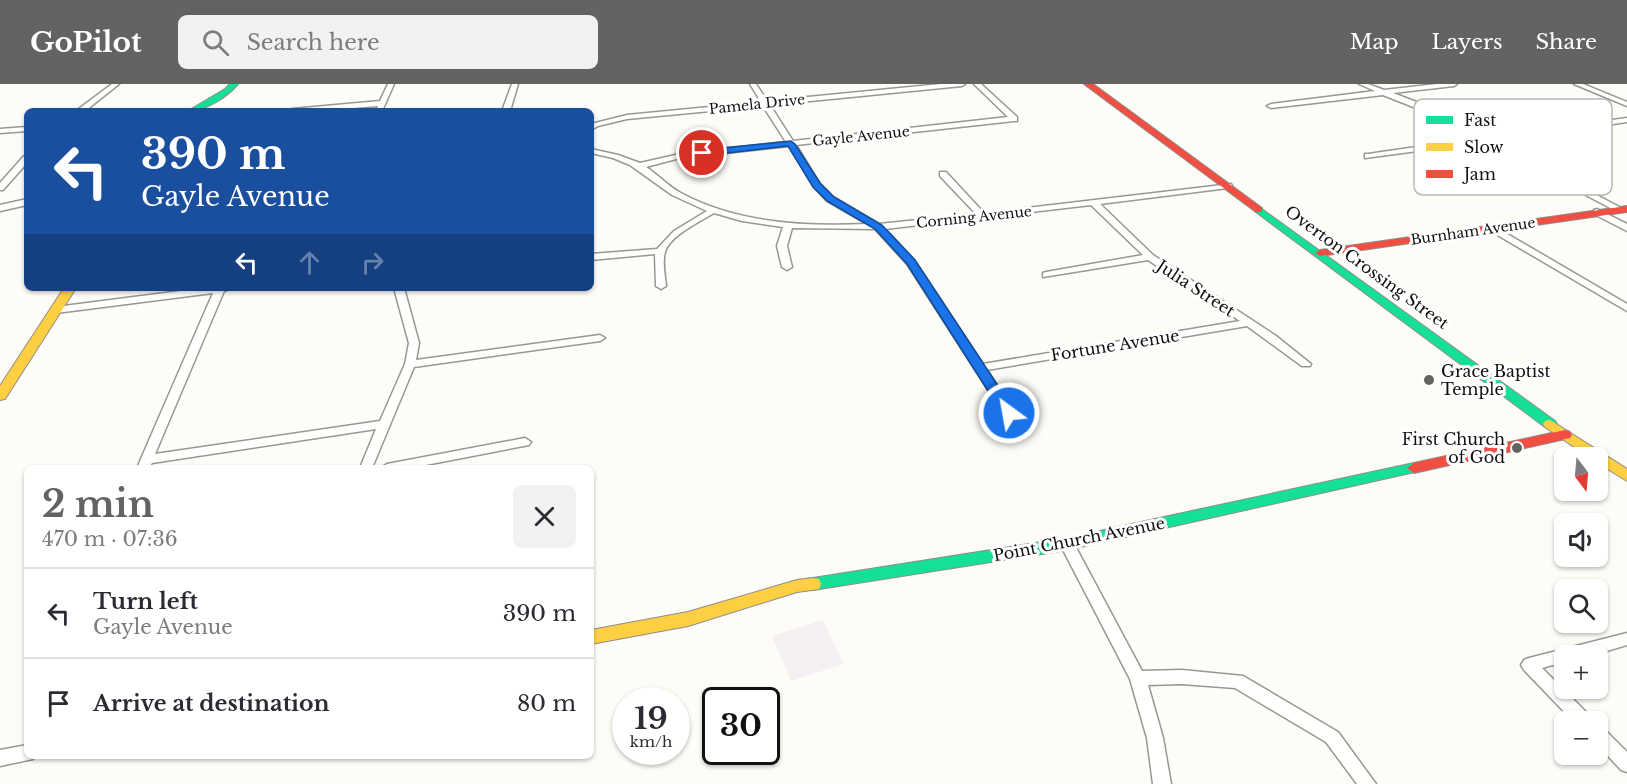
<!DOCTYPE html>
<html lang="en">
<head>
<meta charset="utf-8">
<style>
  :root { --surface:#fff; --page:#f2f2f3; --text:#2b2b33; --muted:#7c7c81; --line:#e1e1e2; --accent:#646362 }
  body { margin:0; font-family:"Libre Baskerville",serif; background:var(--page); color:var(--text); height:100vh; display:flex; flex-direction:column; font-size:22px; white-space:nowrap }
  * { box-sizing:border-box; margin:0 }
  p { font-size:20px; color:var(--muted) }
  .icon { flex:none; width:33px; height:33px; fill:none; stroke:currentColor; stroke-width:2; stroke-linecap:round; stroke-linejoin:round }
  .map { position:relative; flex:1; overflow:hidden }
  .drawer { position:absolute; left:24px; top:381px; width:570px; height:294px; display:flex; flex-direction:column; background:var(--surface); border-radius:9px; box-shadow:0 2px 4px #0004 }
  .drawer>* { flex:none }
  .banner { position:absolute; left:24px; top:24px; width:570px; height:183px; border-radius:9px; box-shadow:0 2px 4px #0004; background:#1a4fa0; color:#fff; overflow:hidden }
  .needle { width:39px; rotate:164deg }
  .buttons { position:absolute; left:1554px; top:363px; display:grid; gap:12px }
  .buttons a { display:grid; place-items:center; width:54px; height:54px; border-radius:9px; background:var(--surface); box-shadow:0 2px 4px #0004; font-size:30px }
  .speed { position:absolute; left:612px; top:603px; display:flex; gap:12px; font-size:30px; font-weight:700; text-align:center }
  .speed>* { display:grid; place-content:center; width:78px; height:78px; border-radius:50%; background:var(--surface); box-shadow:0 2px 4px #0004; line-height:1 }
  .speed small { font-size:15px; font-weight:400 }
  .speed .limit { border:3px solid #111; border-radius:9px; background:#fff; color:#111 }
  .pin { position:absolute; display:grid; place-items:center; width:51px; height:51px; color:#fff; margin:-26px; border:3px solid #fff; border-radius:50%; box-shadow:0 2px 6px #0007 }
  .me { position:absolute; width:66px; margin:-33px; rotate:328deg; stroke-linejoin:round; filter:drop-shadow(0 0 4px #0008) }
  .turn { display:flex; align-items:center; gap:21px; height:126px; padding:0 18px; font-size:27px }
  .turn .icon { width:78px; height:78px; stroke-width:2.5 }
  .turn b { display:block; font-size:42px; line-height:51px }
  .lanes { display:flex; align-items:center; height:57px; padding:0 18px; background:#0003; justify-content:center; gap:30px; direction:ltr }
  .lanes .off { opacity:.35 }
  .round { display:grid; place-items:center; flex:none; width:63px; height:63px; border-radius:9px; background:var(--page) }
  .headline { display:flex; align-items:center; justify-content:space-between; height:102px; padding:0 18px }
  h1 { font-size:36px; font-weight:700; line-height:45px; color:var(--accent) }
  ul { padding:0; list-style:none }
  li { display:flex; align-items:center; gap:18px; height:90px; padding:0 18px; border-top:2px solid var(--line) }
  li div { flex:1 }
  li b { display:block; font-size:22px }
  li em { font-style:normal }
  header { display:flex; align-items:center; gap:36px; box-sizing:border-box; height:84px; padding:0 30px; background:var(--accent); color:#fff }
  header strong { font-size:28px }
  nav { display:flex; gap:33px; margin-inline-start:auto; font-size:21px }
  .search { width:420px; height:54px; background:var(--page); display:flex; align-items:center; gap:15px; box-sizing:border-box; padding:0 21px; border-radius:9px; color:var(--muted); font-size:22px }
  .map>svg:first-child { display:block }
  .industrial { fill:#f5f0f3 }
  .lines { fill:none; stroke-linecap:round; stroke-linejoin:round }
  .street-casing { stroke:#979795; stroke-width:3 }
  .fast-casing { stroke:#8e8d8b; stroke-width:2 }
  .slow-casing { stroke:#8e8d8b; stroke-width:2 }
  .jam-casing { stroke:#8e8d8b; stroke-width:2 }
  .street { fill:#fffffe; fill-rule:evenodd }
  .fast { fill:#16e098; fill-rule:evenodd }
  .slow { fill:#ffcf43; fill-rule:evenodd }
  .jam { fill:#f24e42; fill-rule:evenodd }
  .route { fill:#1a73e8; stroke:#114b97; stroke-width:1.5 }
  .poi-dot { fill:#646362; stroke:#fff; stroke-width:2 }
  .labels { text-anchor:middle; stroke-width:6; stroke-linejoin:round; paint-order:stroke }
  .far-street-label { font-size:14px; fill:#111; stroke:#fff }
  .street-label { font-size:16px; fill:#111; stroke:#fff }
  .poi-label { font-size:16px; fill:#111; stroke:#fff; text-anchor:start }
  .key { fill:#fff; stroke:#b8b8b8; stroke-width:1.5 }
  .key-label { font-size:16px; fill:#111 }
</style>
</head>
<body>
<header>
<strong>GoPilot</strong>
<div class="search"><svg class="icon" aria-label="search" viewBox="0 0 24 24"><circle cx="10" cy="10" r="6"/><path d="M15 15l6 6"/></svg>Search here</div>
<nav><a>Map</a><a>Layers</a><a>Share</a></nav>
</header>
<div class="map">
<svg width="1627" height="700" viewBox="0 0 1627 700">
  <rect width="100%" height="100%" fill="#fdfcf7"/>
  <path class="industrial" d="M823,536L844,580L791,597L772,552Z"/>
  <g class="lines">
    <g class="street-casing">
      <path id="street" d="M112,0H119L85,27H76Z
        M388,0H394L382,27H376L378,22L316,27H288L292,25L380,17Z
        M512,0H518L510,27H502Z
        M750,0H756L767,17L941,0H965L962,2L770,21L793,57L1008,33L974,0H981L1017,33V37H1014L796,61L820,100L833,113L879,140L976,130L940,92V88H946L984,129L1231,100L1232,102L1228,104L1100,120L1153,171L1276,252L1311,280L1310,282H1302L1247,242L987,286L1015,329L1009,333L1005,332L907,180L875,145L792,144L787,162L792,183L787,186L782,183L777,162L783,143L742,137L714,129C701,137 669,152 665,168C662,178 665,191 666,202L661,205L656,202L655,170L591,176V170L657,165L674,147L707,127L672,111L630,81L613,74L591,69V65L618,71L640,79L680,70L786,58L763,22L627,35L598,42L591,46V40L627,31L761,18ZM789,62L814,103L827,117L867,140C804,143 735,139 679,108C667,101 657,90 646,83L680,74ZM1091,121L1143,171L1046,188L1043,189V193L1148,176L1240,237L983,280L914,176L885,145Z
        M1359,0H1368L1384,6L1437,0H1457L1454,2L1393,9L1432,24L1487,53L1627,34V38L1494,57L1625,126L1618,128L1485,58L1365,74V70H1368L1478,54L1426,28L1383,11L1271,24L1267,22L1271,20L1375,7Z
        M1574,0H1583L1627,18V22Z
        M27,43V47L0,49V45Z
        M24,72H27V79L3,106H0V99Z
        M27,115V121L0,127V121Z
        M1597,125L1627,140V147L1594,130V126Z
        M1492,141L1627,220V227L1489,146V142Z
        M204,204H232L224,207L155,370L380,337L405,280L409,259L394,204H404L419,259L416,276L600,251L605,254L600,257L414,283L372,384H360L376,345L152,379L149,384H137L213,209L56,229L51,226L56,223Z
        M525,354L531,358L529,361L410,384H381L387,380Z
        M1067,455L1072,456L1142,587L1182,586L1243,592L1338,648L1376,700H1357L1326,658L1235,604L1182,600L1148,601L1163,654L1171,700H1153L1147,654L1130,595L1060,460L1062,456Z
        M1627,549V561L1590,572H1564V578L1542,584L1591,633L1593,638H1574L1524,586L1521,581L1524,576L1529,574Z
        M1598,642L1604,645L1627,668V688L1621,686L1598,661Z
        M27,661V672H34L33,675L0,682V666Z"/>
    </g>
    <g class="fast-casing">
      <path id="fast" d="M230,0H238C227,13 205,27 188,27L225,5Z
        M1259,123L1555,337L1557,340L1555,343H1545L1256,128V124Z
        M1414,379L1419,381L1421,384L1419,387L1067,466L813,506L807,505L805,500L807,495L813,494L1067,454Z"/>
    </g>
    <g class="slow-casing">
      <path id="slow" d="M64,204H76L5,315L0,316V302Z
        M1550,336L1627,385V397L1598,379V374H1590L1545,343L1543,340L1545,337Z
        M813,494L819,495L821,500L819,505L797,508L688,542L591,560V546L688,528L797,496Z"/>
    </g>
    <g class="jam-casing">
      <path id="jam" d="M1084,0H1093L1262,124V128H1256Z
        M1627,122V128L1320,172L1315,169L1320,166Z
        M1565,346L1570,348L1572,351L1570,354L1414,389L1407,384L1414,379Z"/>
    </g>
    <use href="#street" class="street"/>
    <use href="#fast" class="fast"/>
    <use href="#slow" class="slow"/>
    <use href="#jam" class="jam"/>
  </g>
  <path class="route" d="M791,57L795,60L820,99L834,113L882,141L915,176L1016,329L1014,332H1004L907,180L875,145L827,117L813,103L788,62L702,72L698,69L702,66Z"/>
  <g class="poi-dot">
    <circle cx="1429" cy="296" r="6"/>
    <circle cx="1517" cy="364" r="6"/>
  </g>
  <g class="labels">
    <g class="far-street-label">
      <text transform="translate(757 20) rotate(-6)" y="5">Pamela Drive</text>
      <text transform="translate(861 52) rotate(-6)" y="5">Gayle Avenue</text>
      <text transform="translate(974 133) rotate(-6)" y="5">Corning Avenue</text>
      <text transform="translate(1473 147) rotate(-8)" y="5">Burnham Avenue</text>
    </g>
    <g class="street-label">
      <text transform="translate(1367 183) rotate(36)" y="6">Overton Crossing Street</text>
      <text transform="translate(1196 204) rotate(33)" y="6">Julia Street</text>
      <text transform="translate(1115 261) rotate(-9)" y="6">Fortune Avenue</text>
      <text transform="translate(1079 455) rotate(-11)" y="6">Point Church Avenue</text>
    </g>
    <g class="poi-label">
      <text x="1441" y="293">Grace Baptist<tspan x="1441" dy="18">Temple</tspan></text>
      <text x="1505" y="361" text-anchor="end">First Church<tspan x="1505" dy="18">of God</tspan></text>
    </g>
  </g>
  <rect x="1414" y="15" width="198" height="96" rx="9" class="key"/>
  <rect x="1426" y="32" width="27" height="8" fill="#16e098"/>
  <rect x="1426" y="59" width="27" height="8" fill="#ffcf43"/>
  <rect x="1426" y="86" width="27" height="8" fill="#f24e42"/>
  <g class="key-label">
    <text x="1464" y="42">Fast</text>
    <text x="1464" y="69">Slow</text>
    <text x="1464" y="96">Jam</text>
  </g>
</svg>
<div class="buttons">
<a><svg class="needle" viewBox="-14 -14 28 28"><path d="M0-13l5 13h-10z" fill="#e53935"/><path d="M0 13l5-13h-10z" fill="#7c7c81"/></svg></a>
<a><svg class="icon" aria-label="sound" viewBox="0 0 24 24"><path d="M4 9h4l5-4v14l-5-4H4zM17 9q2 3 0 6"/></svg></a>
<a><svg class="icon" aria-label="search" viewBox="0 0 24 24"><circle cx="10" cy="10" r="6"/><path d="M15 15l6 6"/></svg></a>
<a>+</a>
<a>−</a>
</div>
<div class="speed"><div>19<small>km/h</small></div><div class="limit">30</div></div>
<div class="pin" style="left:702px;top:69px;background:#d93025"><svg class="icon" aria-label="arrive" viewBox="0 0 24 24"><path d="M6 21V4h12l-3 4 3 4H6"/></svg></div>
<svg class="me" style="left:1009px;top:329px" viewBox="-20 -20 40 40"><circle r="17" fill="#1a73e8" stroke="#fff" stroke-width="3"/><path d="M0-11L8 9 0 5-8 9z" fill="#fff"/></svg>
<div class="banner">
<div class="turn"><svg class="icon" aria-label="left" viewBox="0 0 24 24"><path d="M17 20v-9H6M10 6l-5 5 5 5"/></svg><div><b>390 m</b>Gayle Avenue</div></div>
<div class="lanes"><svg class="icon" aria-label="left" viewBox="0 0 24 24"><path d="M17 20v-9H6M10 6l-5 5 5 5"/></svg><svg class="icon off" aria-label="ahead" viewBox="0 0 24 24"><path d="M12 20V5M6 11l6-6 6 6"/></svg><svg class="icon off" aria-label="right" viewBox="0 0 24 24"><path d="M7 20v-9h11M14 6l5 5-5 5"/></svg></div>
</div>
<section class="drawer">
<div class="headline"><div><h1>2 min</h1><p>470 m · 07:36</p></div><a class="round"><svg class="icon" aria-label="close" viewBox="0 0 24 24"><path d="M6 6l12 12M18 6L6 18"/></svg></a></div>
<ul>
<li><svg class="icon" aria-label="left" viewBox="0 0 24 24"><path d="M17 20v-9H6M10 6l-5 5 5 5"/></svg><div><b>Turn left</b><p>Gayle Avenue</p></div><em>390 m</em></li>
<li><svg class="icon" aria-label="arrive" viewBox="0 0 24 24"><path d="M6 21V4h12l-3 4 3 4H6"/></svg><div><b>Arrive at destination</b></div><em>80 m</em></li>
</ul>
</section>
</div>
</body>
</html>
